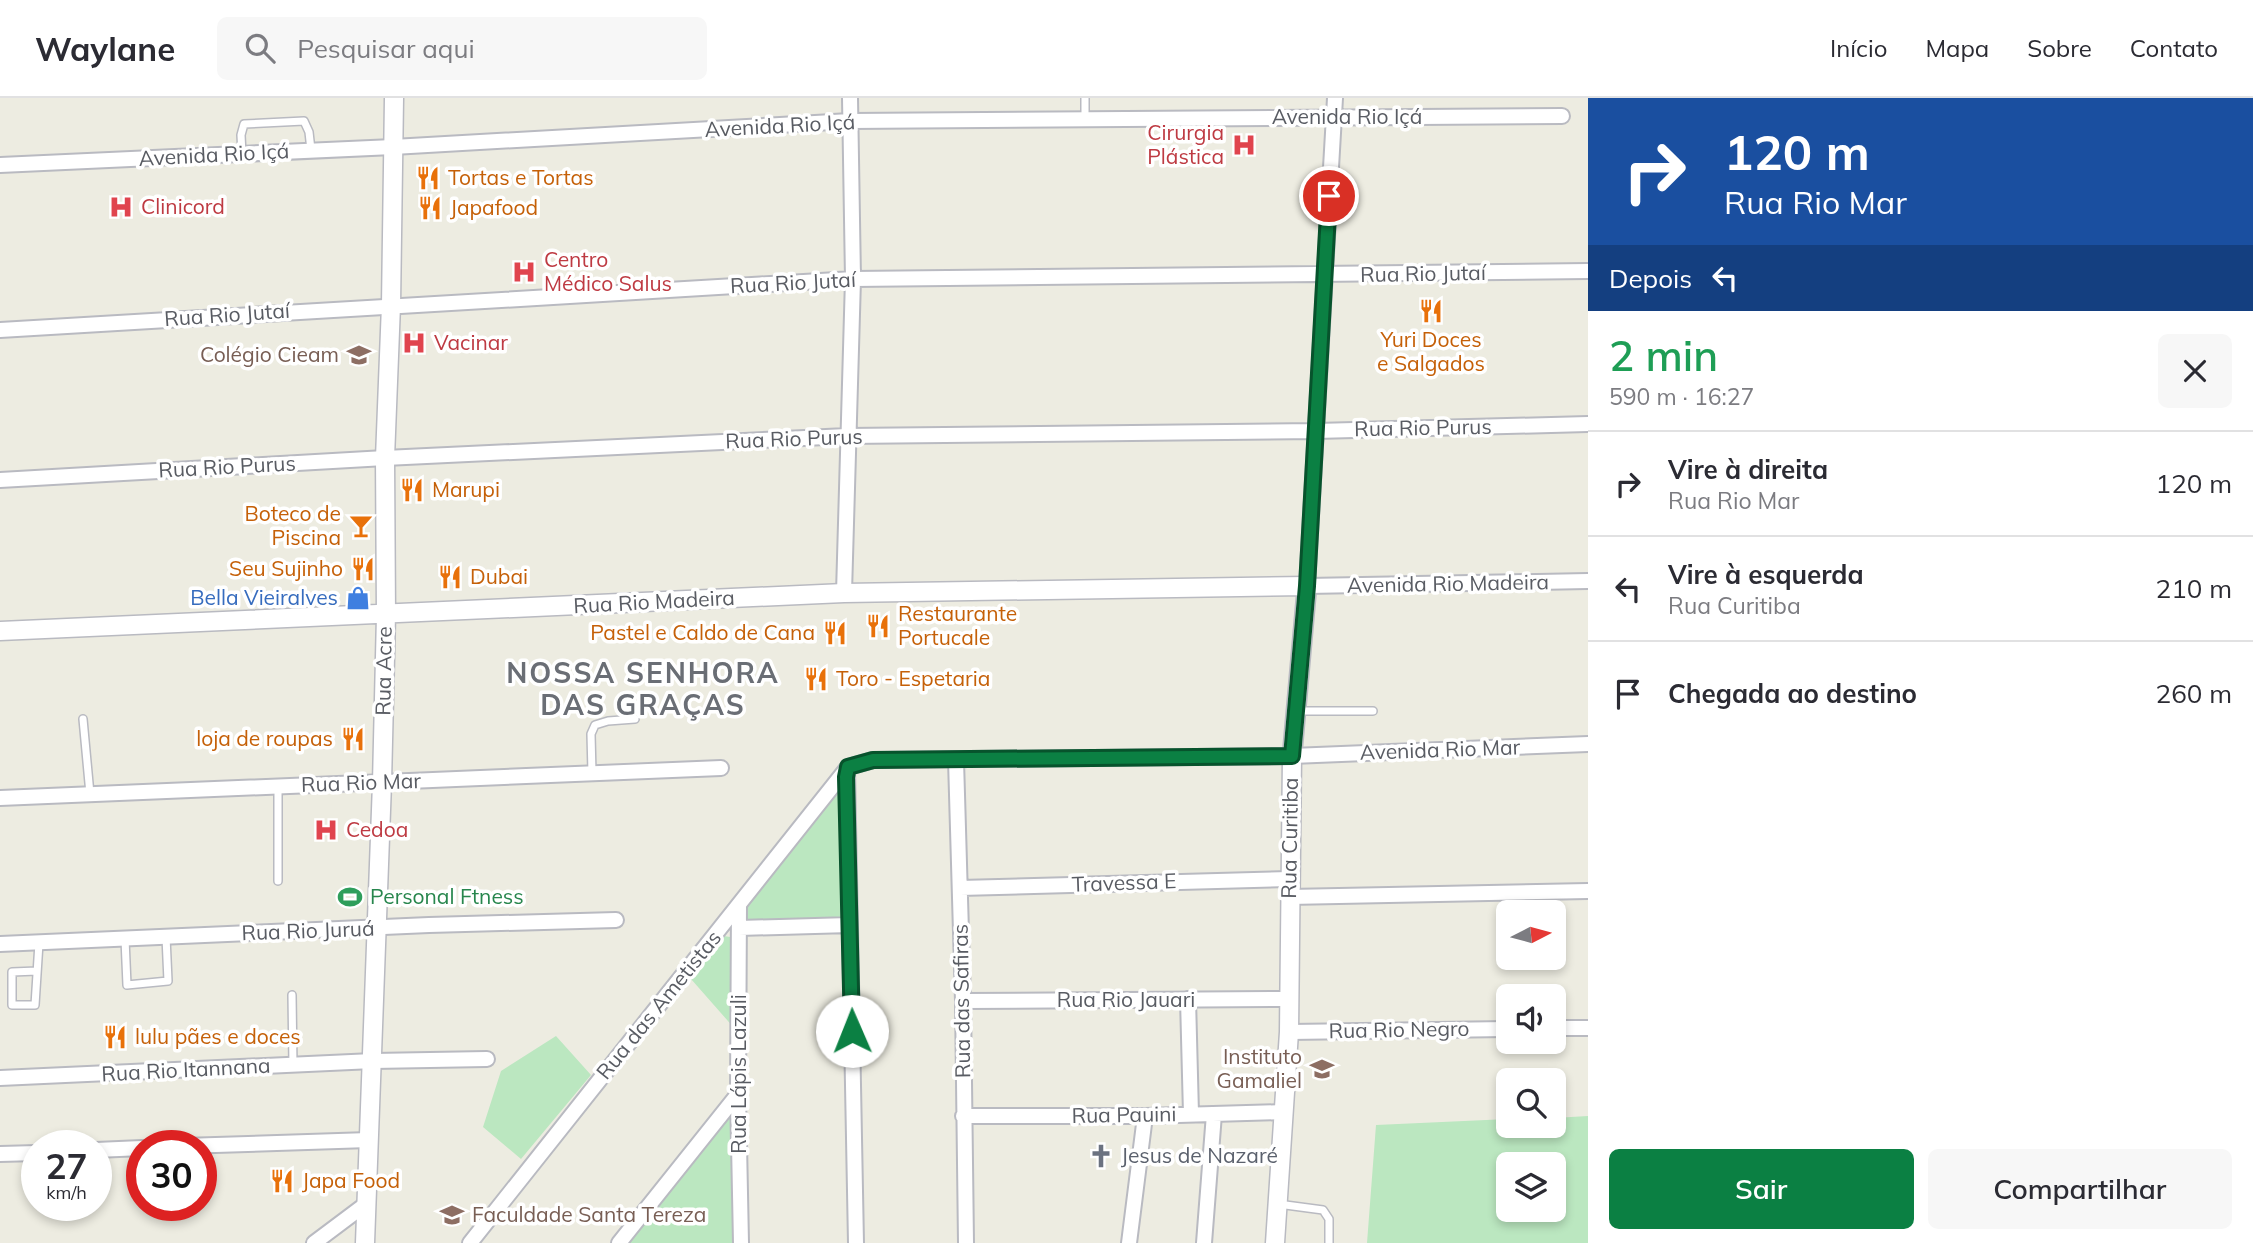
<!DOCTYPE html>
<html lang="pt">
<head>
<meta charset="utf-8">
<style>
  :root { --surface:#fff; --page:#f7f7f7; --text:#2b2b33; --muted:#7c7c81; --line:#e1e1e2; --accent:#0b8043 }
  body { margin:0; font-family:Mulish,sans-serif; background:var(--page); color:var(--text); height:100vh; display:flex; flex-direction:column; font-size:26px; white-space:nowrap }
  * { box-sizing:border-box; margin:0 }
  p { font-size:23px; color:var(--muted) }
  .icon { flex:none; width:38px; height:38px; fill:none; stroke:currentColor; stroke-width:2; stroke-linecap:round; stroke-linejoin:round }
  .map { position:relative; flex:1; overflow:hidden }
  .side { display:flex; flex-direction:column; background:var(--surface); width:665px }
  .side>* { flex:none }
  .hud { background:#1a4fa0; color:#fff; overflow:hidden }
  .needle { width:46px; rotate:84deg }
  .fabs { position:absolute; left:1496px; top:802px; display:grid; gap:14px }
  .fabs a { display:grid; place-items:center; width:70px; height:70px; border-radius:10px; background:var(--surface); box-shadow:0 4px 10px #0003; font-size:35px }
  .speed { position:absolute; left:21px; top:1032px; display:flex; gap:14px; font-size:35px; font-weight:700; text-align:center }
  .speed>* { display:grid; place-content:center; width:91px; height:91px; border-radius:50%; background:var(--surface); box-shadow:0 4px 10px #0003; line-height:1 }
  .speed small { font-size:18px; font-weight:400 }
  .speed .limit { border:10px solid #d22; background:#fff; color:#111 }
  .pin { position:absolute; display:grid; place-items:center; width:60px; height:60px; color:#fff; margin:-30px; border:4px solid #fff; border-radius:50%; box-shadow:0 2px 7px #0007 }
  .me { position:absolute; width:77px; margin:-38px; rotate:359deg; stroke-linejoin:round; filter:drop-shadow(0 0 5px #0008) }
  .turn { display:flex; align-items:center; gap:24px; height:147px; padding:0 21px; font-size:32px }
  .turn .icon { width:91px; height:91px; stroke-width:2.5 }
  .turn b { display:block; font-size:49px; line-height:60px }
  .then { display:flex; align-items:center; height:66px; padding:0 21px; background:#0003; gap:14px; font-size:26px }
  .round { display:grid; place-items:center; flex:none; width:74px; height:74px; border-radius:10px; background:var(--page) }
  .overview { display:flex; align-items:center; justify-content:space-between; height:119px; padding:0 21px }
  h1 { font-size:42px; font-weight:600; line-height:52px; color:#1e9e55 }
  .button { display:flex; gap:14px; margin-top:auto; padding:14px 21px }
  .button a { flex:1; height:80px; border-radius:10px; background:var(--accent); color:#fff; font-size:28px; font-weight:600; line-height:80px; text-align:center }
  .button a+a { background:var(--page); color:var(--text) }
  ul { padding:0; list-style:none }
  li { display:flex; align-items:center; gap:21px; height:105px; padding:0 21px; border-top:2px solid var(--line) }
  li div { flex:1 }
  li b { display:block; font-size:26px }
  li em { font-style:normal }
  header { display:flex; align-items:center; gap:42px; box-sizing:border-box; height:98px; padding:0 35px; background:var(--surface); border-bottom:2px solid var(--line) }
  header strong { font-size:33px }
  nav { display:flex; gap:38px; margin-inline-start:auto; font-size:24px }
  .search { width:490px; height:63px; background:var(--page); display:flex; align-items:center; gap:18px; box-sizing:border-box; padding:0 24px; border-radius:10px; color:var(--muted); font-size:26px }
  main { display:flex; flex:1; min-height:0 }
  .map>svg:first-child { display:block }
  .green { fill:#bbe7c0; fill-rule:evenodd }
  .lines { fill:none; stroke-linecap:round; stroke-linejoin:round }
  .service-casing { stroke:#b9bac1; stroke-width:10 }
  .minor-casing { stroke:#b9bac1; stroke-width:18 }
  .tertiary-casing { stroke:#b9bac1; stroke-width:21 }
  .service { stroke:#fff; stroke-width:7 }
  .minor { stroke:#fff; stroke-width:14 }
  .tertiary { stroke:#fff; stroke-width:18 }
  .route-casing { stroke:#07532c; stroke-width:18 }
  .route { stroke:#0b8043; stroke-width:12 }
  .labels { text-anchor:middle; stroke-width:7; stroke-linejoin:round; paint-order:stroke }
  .street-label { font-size:21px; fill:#595c63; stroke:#fff }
  .health-label { font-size:21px; fill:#be3a42; stroke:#fff; text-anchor:start }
  .food-label { font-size:21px; fill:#c56008; stroke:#fff; text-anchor:start }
  .education-label { font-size:21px; fill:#785e54; stroke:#fff; text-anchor:end }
  .shop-label { font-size:21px; fill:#366cbe; stroke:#fff; text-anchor:end }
  .leisure-label { font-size:21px; fill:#27864d; stroke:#fff; text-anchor:start }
  .worship-label { font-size:21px; fill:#5b616d; stroke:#fff; text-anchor:start }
  .district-label { font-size:28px; font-weight:bold; letter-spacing:2px; fill:#6a6e75; stroke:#fff }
</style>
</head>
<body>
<header>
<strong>Waylane</strong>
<div class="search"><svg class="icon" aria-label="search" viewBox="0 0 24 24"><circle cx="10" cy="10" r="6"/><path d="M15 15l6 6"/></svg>Pesquisar aqui</div>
<nav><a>Início</a><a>Mapa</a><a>Sobre</a><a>Contato</a></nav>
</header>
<main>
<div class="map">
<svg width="1588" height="1145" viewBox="0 0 1588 1145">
  <rect width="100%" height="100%" fill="#edece1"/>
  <path class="green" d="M843,685L846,819L744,824L745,807Z
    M724,838L730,839L733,843L735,931L691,881Z
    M556,938L591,977L521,1061L483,1029L501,973Z
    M729,1018L733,1019L738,1145H626Z
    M1588,1018V1145H1367L1376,1027L1508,1021V1027H1554V1020ZM1508,1066H1554V1111H1508Z"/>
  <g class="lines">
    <g class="service-casing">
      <path id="service" d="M1085,0V22
        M242,56L241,37L244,26L304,23L309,34L311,52
        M1297,613H1373
        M83,621L90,696
        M592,675L591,636L595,627L608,623L635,621
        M278,689V783
        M125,841L127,887L168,883L166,839
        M37,873L12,874V907H35L39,845
        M292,897L293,967
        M1278,1106L1323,1112L1329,1121V1145"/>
    </g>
    <g class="minor-casing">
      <path id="minor" d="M1335,0L1307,488L1588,483
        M0,67L393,49L850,23L1562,18
        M0,232L853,181L1588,173
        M0,382L385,360L847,338L1316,333L1588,326
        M844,495L853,181L850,0
        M956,662L963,903L966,1145
        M848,669L873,662L1292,658L1588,646
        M847,671L856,1145
        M0,700L721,670
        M960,790L1289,781
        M1289,799L1588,793
        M739,807L738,996L741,1145
        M739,830L850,827
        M0,846L429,827L616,822
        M1188,901L1191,1016
        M963,903L1289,901
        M1554,930H1588
        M1289,934L1508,931
        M0,980L373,963L487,961
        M963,1018H1145L1284,1014
        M183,1048L369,1042
        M96,1052L142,1050
        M0,1056L37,1055
        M314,1145L366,1106
        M470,1145L848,669
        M619,1145L738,996
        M1129,1145L1145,1018
        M1204,1145L1214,1016"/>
    </g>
    <g class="tertiary-casing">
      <path id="tertiary" d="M0,533L844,495L1307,488L1292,658L1289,934L1275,1145
        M365,1145L382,685L386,517L385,360L391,207L394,0"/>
    </g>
    <use href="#service" class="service"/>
    <use href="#minor" class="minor"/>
    <use href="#tertiary" class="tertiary"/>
  </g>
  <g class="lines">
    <g class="route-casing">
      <path id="route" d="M852,933L846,679L848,669L873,662L1292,658L1307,488L1329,98"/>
    </g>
    <use href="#route" class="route"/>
  </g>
  <defs>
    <g id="hospital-bare" transform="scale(1.89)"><path d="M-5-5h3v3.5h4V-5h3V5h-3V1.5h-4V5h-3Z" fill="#e0444e" stroke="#fff" stroke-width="2.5" paint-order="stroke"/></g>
    <g id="restaurant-bare" transform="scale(1.89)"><path d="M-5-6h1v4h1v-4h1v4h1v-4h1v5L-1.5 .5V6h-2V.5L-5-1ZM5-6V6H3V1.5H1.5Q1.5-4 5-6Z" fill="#e8710a" stroke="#fff" stroke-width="2.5" paint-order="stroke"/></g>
    <g id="school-bare" transform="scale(1.89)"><path d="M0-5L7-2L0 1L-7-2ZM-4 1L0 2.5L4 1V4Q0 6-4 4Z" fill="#8d6e63" stroke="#fff" stroke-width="2.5" paint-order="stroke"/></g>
    <g id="bar-bare" transform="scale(1.89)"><path d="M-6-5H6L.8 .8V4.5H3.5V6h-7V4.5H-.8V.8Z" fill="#e8710a" stroke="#fff" stroke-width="2.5" paint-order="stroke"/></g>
    <g id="shop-bare" transform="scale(1.89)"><path d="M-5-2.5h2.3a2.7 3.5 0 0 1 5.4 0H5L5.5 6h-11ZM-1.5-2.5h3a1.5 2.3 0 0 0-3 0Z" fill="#3f7fe0" stroke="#fff" stroke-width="2.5" paint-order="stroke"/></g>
    <g id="stadium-bare" transform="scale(1.89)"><path d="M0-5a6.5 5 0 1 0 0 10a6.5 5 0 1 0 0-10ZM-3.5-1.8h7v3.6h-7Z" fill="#2e9e5b" stroke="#fff" stroke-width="2.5" paint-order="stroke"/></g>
    <g id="church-bare" transform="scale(1.89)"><path d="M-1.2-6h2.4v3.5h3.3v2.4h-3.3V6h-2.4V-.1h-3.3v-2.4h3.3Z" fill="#6b7280" stroke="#fff" stroke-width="2.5" paint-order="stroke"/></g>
    <g id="university-bare" transform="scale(1.89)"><path d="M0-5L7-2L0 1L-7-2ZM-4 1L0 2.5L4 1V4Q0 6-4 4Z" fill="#8d6e63" stroke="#fff" stroke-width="2.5" paint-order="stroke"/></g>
  </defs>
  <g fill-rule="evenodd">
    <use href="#hospital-bare" x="1244" y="47"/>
    <use href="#restaurant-bare" x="428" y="80"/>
    <use href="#hospital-bare" x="121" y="109"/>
    <use href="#restaurant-bare" x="430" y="110"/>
    <use href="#hospital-bare" x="524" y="174"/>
    <use href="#restaurant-bare" x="1431" y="213"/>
    <use href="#hospital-bare" x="414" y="245"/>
    <use href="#school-bare" x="359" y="257"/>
    <use href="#restaurant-bare" x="412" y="392"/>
    <use href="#bar-bare" x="361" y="428"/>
    <use href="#restaurant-bare" x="363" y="471"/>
    <use href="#restaurant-bare" x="450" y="479"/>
    <use href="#shop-bare" x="358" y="500"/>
    <use href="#restaurant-bare" x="878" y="528"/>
    <use href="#restaurant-bare" x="835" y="535"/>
    <use href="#restaurant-bare" x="816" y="581"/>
    <use href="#restaurant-bare" x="353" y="641"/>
    <use href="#hospital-bare" x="326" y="732"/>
    <use href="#stadium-bare" x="350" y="799"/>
    <use href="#restaurant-bare" x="115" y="939"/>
    <use href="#school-bare" x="1322" y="971"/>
    <use href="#church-bare" x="1101" y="1058"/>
    <use href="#restaurant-bare" x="282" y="1083"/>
    <use href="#university-bare" x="452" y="1117"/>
  </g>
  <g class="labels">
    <g class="street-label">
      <text x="1347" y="26">Avenida Rio Içá</text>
      <text transform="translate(780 28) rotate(-3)" y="7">Avenida Rio Içá</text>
      <text transform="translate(214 57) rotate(-3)" y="7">Avenida Rio Içá</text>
      <text transform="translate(1423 176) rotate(-1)" y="7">Rua Rio Jutaí</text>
      <text transform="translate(793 185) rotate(-3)" y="7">Rua Rio Jutaí</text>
      <text transform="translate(227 217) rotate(-4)" y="7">Rua Rio Jutaí</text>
      <text transform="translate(1423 330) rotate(-1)" y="7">Rua Rio Purus</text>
      <text transform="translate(794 341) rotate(-2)" y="7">Rua Rio Purus</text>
      <text transform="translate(227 369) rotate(-3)" y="7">Rua Rio Purus</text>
      <text transform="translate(1448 486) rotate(-1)" y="7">Avenida Rio Madeira</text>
      <text transform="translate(654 504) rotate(-3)" y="7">Rua Rio Madeira</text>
      <text transform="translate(384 573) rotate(-89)" y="7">Rua Acre</text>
      <text transform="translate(1440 652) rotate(-2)" y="7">Avenida Rio Mar</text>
      <text transform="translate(361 685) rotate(-2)" y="7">Rua Rio Mar</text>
      <text transform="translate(1290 740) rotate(-89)" y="7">Rua Curitiba</text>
      <text transform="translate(1124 785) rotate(-2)" y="7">Travessa E</text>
      <text transform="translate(308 833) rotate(-2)" y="7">Rua Rio Juruá</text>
      <text x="1126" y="909">Rua Rio Jauari</text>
      <text transform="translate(962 903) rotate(-91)" y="7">Rua das Safiras</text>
      <text transform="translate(659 907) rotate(-51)" y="7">Rua das Ametistas</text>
      <text transform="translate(1399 932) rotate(-1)" y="7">Rua Rio Negro</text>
      <text transform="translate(186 972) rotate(-3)" y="7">Rua Rio Itannana</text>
      <text transform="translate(739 976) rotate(-90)" y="7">Rua Lápis Lazuli</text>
      <text transform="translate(1124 1017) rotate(-1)" y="7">Rua Pauini</text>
    </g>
    <g class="health-label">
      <text x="1224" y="42" text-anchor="end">Cirurgia<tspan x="1224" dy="24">Plástica</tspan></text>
      <text x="141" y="116">Clinicord</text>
      <text x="544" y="169">Centro<tspan x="544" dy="24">Médico Salus</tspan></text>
      <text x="434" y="252">Vacinar</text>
      <text x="346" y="739">Cedoa</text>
    </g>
    <g class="food-label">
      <text x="448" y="87">Tortas e Tortas</text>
      <text x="450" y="117">Japafood</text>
      <text x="1431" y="249" text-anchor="middle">Yuri Doces<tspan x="1431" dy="24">e Salgados</tspan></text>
      <text x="432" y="399">Marupi</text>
      <text x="341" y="423" text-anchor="end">Boteco de<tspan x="341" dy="24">Piscina</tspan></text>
      <text x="343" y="478" text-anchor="end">Seu Sujinho</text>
      <text x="470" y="486">Dubai</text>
      <text x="898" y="523">Restaurante<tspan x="898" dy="24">Portucale</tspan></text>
      <text x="815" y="542" text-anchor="end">Pastel e Caldo de Cana</text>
      <text x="836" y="588">Toro - Espetaria</text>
      <text x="333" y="648" text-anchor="end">loja de roupas</text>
      <text x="135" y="946">lulu pães e doces</text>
      <text x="302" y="1090">Japa Food</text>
    </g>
    <g class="education-label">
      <text x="339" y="264">Colégio Cieam</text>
      <text x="1302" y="966">Instituto<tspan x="1302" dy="24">Gamaliel</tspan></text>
      <text x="472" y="1124" text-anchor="start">Faculdade Santa Tereza</text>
    </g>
    <g class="shop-label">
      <text x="338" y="507">Bella Vieiralves</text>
    </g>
    <g class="leisure-label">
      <text x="370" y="806">Personal Ftness</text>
    </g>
    <g class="worship-label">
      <text x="1121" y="1065">Jesus de Nazaré</text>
    </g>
    <g class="district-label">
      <text x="643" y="585">NOSSA SENHORA<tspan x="643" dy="32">DAS GRAÇAS</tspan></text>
    </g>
  </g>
</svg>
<div class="fabs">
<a><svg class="needle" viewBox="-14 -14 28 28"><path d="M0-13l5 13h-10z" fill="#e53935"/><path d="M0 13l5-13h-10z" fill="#7c7c81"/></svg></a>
<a><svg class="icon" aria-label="sound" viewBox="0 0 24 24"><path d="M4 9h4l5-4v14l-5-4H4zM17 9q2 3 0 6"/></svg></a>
<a><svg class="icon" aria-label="search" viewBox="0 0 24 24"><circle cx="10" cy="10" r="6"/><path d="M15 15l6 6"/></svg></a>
<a><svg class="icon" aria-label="layers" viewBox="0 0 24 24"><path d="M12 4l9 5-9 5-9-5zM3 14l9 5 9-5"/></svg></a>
</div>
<div class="speed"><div>27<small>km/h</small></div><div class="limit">30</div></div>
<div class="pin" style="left:1329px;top:98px;background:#d93025"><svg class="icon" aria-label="arrive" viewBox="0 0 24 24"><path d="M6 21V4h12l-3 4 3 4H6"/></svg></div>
<svg class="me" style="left:852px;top:933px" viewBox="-20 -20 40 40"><circle r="19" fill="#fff"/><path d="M0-13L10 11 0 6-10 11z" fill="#0b8043"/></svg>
</div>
<section class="side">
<div class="hud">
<div class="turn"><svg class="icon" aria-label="right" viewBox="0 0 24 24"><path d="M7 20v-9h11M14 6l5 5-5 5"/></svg><div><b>120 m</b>Rua Rio Mar</div></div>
<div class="then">Depois<svg class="icon" aria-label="left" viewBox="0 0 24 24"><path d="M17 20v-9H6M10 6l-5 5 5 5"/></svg></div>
</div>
<div class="overview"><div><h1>2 min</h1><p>590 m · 16:27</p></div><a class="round"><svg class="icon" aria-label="close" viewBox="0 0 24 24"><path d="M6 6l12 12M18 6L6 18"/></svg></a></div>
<ul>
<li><svg class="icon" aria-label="right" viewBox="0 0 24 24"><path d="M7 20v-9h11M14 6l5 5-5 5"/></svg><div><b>Vire à direita</b><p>Rua Rio Mar</p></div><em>120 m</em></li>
<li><svg class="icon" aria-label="left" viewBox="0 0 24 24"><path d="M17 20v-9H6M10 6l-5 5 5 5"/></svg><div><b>Vire à esquerda</b><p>Rua Curitiba</p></div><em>210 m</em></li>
<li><svg class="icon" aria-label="arrive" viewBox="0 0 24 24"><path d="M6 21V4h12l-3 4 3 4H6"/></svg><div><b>Chegada ao destino</b></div><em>260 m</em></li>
</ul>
<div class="button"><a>Sair</a><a>Compartilhar</a></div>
</section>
</main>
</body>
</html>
